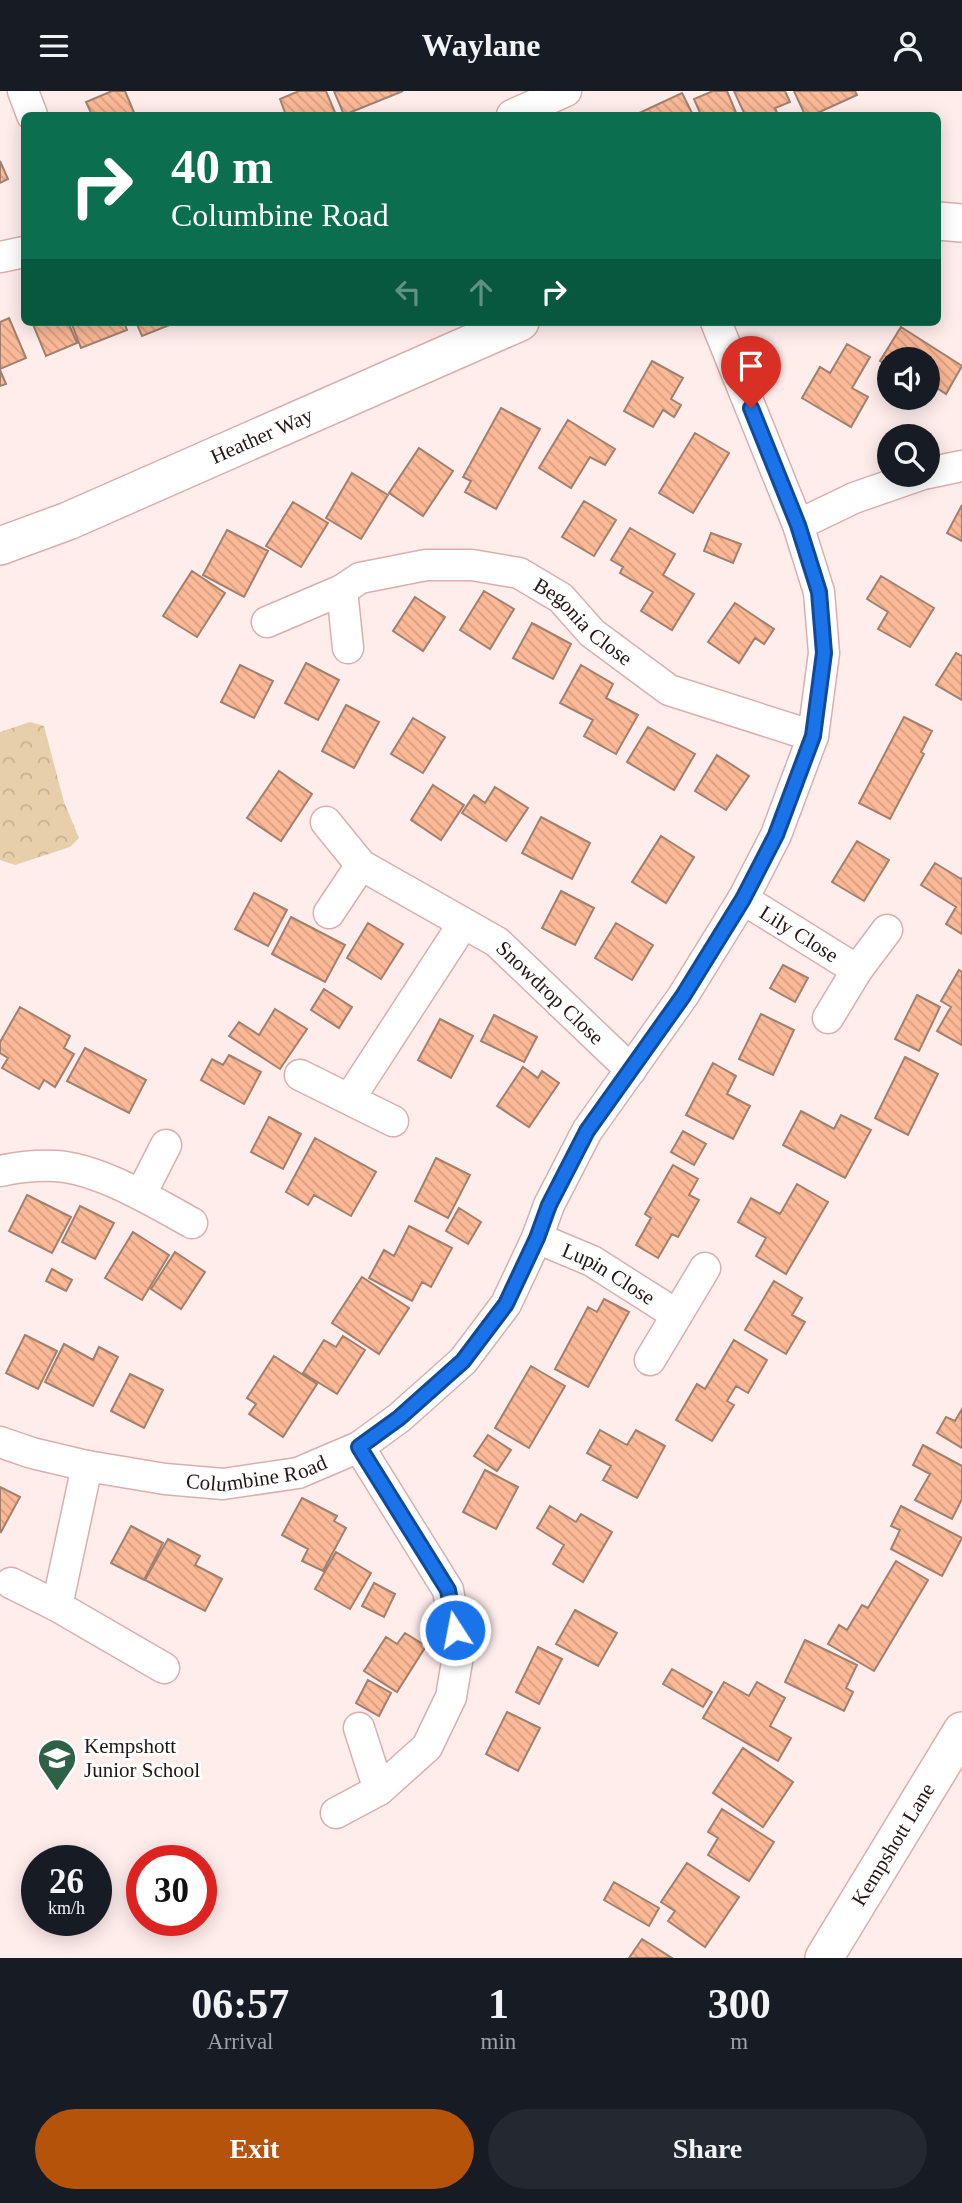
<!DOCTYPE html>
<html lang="en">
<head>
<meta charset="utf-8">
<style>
  :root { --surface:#171b24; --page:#242831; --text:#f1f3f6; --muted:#9ea1a6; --accent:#b45309 }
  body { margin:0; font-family:"Times New Roman",serif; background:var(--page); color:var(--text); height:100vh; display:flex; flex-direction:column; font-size:26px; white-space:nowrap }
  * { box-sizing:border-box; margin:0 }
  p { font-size:23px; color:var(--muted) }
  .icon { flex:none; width:38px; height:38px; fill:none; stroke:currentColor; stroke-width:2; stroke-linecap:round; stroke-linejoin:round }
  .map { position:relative; height:1867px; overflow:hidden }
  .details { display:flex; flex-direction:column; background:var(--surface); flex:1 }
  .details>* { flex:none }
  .top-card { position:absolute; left:21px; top:21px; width:920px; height:214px; border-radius:10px; box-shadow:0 4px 18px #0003; background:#0b6e4f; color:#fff; overflow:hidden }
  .tools { position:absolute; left:877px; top:256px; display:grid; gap:14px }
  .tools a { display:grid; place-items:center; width:63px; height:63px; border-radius:50%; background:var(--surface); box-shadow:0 4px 18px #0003; font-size:35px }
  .speed { position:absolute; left:21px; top:1754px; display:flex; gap:14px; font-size:35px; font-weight:700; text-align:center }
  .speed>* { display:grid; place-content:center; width:91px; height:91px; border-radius:50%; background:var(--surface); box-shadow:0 4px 18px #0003; line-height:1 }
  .speed small { font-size:18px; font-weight:400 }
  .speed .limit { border:10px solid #d22; background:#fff; color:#111 }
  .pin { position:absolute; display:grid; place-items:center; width:60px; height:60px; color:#fff; margin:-72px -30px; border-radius:50% 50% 50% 0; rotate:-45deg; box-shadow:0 0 7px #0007 }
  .pin .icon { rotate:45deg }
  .me { position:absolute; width:77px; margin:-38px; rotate:349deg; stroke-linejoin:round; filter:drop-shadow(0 0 5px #0008) }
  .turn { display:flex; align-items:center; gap:24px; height:147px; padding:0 35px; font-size:32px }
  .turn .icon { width:91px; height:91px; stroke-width:2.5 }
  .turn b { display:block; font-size:49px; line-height:60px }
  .lanes { display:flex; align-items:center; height:66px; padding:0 35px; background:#0003; justify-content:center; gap:35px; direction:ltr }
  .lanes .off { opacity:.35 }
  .eta { display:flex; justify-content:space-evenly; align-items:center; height:119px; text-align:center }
  .eta b { font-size:42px; font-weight:800; line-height:49px }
  .cta { display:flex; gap:14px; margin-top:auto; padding:14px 35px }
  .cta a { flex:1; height:80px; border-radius:42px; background:var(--accent); color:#fff; font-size:28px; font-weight:800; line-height:80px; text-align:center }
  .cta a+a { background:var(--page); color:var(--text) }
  header { display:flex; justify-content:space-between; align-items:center; height:91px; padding:0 35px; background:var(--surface); font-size:32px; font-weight:800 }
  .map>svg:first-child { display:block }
  .park { fill:url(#park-crowns) }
  .building { fill:url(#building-back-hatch); stroke:#a2806e; stroke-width:2 }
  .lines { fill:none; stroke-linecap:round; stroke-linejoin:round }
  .minor-casing { stroke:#d9afae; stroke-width:33 }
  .tertiary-casing { stroke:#d9afae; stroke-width:40 }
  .minor { stroke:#fff; stroke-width:30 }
  .tertiary { stroke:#fff; stroke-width:37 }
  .route-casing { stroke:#114b97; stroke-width:18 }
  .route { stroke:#1a73e8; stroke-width:12 }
  .labels { text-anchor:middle; stroke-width:6; stroke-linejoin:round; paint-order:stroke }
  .street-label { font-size:21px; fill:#241515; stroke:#fff }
  .poi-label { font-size:21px; fill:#241515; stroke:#fff; text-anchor:start }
</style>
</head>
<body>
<header><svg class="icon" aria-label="menu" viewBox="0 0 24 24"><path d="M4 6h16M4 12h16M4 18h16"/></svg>Waylane<svg class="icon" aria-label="person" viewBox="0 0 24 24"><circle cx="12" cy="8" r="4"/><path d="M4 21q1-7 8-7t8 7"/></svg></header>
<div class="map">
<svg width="962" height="1867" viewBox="0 0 962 1867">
  <defs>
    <pattern id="park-crowns" width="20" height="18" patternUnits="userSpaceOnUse" patternTransform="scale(1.75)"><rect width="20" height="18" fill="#e8cfac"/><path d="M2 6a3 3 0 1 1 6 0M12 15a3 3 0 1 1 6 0" fill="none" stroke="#c7b193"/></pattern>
    <pattern id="building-back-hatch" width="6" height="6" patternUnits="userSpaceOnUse" patternTransform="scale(1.75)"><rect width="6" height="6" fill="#fbb997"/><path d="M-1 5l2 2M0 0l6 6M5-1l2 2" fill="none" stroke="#d79e81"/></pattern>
  </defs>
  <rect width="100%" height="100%" fill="#ffedec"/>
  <path class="park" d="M30,631L44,635L64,711L79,747L70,756L15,774L0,769V641Z"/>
  <path class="building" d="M112,0H125L135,24H92L86,11Z
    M299,0H326L336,24H286L280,8Z
    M334,0H403L344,24Z
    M713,0H727L737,24H701L694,8Z
    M734,0H785L790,11L775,17L778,24H745Z
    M794,0H855L857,4L813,24H805Z
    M682,2L693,24H635Z
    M0,70L8,88L0,92Z
    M9,227L26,267L0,278V231Z
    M32,231H68L77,252L46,265Z
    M71,231H124L127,239L81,257Z
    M136,231H177L142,245Z
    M901,236L962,275L946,303L928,291V268H889V276L880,270Z
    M847,253L870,266L852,297L868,306L851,336L802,307L820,276L830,282Z
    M652,270L683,287L671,308L681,314L674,326L663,319L653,336L624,320Z
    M0,279L6,293L0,295Z
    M501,317L540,338L496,418L465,401L471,390L463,386Z
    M568,329L615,358L605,374L590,366L571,397L539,377Z
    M695,342L729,362L693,422L659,402Z
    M419,357L453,380L423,425L389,402Z
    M352,382L388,404L361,448L326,427Z
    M584,410L616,429L594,465L562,446Z
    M293,411L328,432L301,476L266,455Z
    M962,414V450L947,442Z
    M630,437L675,463L663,484L694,503L672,539L641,520L653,501L620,482L623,476L611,469Z
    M227,439L268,460L244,506L203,484Z
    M711,442L741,453L733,472L704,460Z
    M192,480L225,502L197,546L163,525Z
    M881,485L934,517L910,556L878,538L888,521L867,508Z
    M484,500L514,518L490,558L460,539Z
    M415,506L445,526L423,560L393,540Z
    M735,512L774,538L764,553L755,547L739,572L708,551Z
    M532,532L571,553L553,588L513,567Z
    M956,562L962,565V609L936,594Z
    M306,572L339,589L318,629L285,612Z
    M240,574L273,590L254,627L221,611Z
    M581,574L613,593L606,607L638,624L616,663L584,645L593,629L560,612Z
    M346,614L379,631L354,677L322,660Z
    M904,626L932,640L921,661L924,663L890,728L859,712Z
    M413,627L445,646L423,682L391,663Z
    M648,636L695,663L674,699L627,671Z
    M717,664L749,685L726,719L695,700Z
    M279,680L312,703L281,750L247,727Z
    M433,694L464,714L441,749L411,729Z
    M495,696L528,717L506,750L462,722L474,704L485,712Z
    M541,726L590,752L572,788L522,762Z
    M661,745L694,766L666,812L632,791Z
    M857,750L889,769L864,810L832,791Z
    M935,772L961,788L962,787V843L946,833L956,816L921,794Z
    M561,800L594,817L575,854L542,837Z
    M254,802L287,819L268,855L235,838Z
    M291,826L345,854L325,891L272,863Z
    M368,832L403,853L381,888L347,867Z
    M616,832L653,854L632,889L595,867Z
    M783,874L808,887L795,911L770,897Z
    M959,879L962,881V954L937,940L951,916L941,910Z
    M324,898L352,916L339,937L311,919Z
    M917,904L940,916L919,960L895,948Z
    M20,916L70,945L64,957L74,963L55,996L44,989L39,998L2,977L8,967L0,962V951Z
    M275,918L307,938L280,978L229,945L239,931L259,944Z
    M761,923L794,939L773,984L739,968Z
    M494,924L537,946L524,971L481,950Z
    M440,928L473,945L451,987L418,969Z
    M85,957L146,989L129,1022L67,990Z
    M229,964L261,981L244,1013L201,989L212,968L223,974Z
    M905,966L938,983L908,1044L875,1027Z
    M713,972L736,985L727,1003L750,1015L733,1048L686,1024Z
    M523,976L538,987L542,980L559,992L529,1036L497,1015Z
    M801,1020L834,1038L841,1024L871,1039L845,1087L783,1054Z
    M269,1026L301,1043L283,1078L251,1061Z
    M683,1040L706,1053L694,1074L671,1061Z
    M315,1047L376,1081L351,1125L314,1104L308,1114L286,1101Z
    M436,1067L470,1084L448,1127L415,1110Z
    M673,1074L698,1088L689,1104L699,1109L678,1146L672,1143L658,1167L636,1154L651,1127L645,1123Z
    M797,1093L828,1111L786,1183L756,1165L766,1147L738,1131L751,1107L780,1123Z
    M27,1104L71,1126L52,1162L9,1140Z
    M80,1115L114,1132L95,1168L62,1151Z
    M459,1117L481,1131L468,1153L446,1140Z
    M409,1135L452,1157L431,1196L422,1191L412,1210L369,1187L384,1159L394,1165Z
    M133,1141L169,1164L142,1209L105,1187Z
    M175,1161L205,1181L181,1218L151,1198Z
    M52,1178L72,1189L66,1200L46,1190Z
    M362,1186L409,1217L379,1263L332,1232Z
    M774,1190L802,1207L792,1224L805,1231L786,1263L745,1239Z
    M604,1208L629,1221L588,1296L555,1278L588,1216L597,1221Z
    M25,1244L57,1260L38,1298L6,1282Z
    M343,1245L365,1259L337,1303L303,1282L324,1249L336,1256Z
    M734,1249L767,1269L748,1302L736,1295L727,1310L734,1314L712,1350L676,1329L697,1293L705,1298Z
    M64,1253L93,1269L99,1256L118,1266L93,1315L45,1291Z
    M274,1265L317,1293L283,1346L249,1323L256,1313L247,1307Z
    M531,1275L565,1295L529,1357L495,1337Z
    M130,1283L163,1299L144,1337L111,1320Z
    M962,1318V1357L937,1342L946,1326L955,1330Z
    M600,1339L627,1354L636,1339L665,1355L637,1407L603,1389L611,1375L587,1362Z
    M488,1344L511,1359L497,1380L474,1365Z
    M923,1354L962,1375V1408L952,1428L915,1409L930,1383L913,1374Z
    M485,1379L518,1396L496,1438L463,1421Z
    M0,1396L20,1406L1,1441L0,1440Z
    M302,1407L337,1425L334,1430L346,1437L323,1480L302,1470L308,1458L282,1444Z
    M550,1415L576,1431L581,1423L612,1441L583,1491L553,1473L564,1454L537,1437Z
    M901,1415L962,1447L942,1485L891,1458L900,1439L891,1435Z
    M131,1435L163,1452L144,1489L111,1472Z
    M168,1448L200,1465L195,1474L222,1488L205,1520L145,1489Z
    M336,1461L371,1482L350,1518L315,1498Z
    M896,1470L928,1489L874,1580L828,1553L839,1534L847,1539L862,1514L868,1517Z
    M374,1492L395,1503L384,1526L362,1515Z
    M575,1519L617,1542L598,1575L556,1553Z
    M405,1542L426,1555L397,1601L364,1580L386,1546L397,1553Z
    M805,1549L857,1574L846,1597L853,1601L844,1620L785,1591Z
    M538,1556L562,1568L539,1613L516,1601Z
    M672,1578L712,1601L703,1616L663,1593Z
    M368,1589L391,1602L379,1625L356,1612Z
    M724,1591L749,1605L757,1591L785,1607L770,1635L791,1647L778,1670L703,1627Z
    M507,1621L540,1637L518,1680L486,1663Z
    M743,1657L793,1691L763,1736L713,1702Z
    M722,1718L774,1751L749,1790L708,1764L718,1747L708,1741Z
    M687,1772L739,1806L705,1856L668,1830L675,1820L661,1811Z
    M614,1791L659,1817L649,1835L604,1809Z
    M642,1848L672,1867H629Z"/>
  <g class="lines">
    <g class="minor-casing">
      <g id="minor">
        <path d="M23,0L32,24"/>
        <path d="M512,24L566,0"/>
        <path d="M0,166L24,161"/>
        <path d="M928,382L962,375"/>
        <path d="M798,434L854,407L923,383"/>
        <path d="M342,499L348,557"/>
        <path id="s1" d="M267,531L342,499L360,487L426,474H472L519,482L561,507L592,542L669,599L813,645"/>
        <path id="s2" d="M326,731L361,774L497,851L631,979"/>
        <path id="s3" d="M743,808L857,879"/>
        <path d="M329,822L361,774"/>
        <path d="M828,927L857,879L887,839"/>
        <path d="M300,984L393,1030"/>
        <path d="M350,1007L463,833"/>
        <path d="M0,1080C18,1076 36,1074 55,1075C98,1077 154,1111 192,1132"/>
        <path d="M141,1103L166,1054"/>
        <path id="s4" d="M537,1147L592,1170L677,1224"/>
        <path d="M650,1269L705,1177"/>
        <path id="s5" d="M0,1351L32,1362L87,1375L165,1388L223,1393L298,1382L359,1356L399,1327L463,1270L506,1213L537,1147L549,1114L587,1040L683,905L743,808L776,744L813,645L824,562L819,501L798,434L716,231"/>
        <path d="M11,1492L57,1515L164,1577"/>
        <path d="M57,1515L87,1375"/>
        <path d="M359,1637L379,1699"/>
        <path d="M336,1722L379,1699L427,1656L451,1606L459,1559L448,1499L359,1356"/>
      </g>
    </g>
    <g class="tertiary-casing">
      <g id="tertiary">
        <path d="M938,130L962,132"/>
        <path id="s6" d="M0,455L68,430L520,231"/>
        <path id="s7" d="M824,1867L962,1640"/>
      </g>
    </g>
    <use href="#minor" class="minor"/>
    <use href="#tertiary" class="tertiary"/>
  </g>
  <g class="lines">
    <g class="route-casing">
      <path id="route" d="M455,1539L448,1499L359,1356L399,1327L463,1270L506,1213L537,1147L549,1114L587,1040L683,905L743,808L776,744L813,645L824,562L819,501L798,434L751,317"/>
    </g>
    <use href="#route" class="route"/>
  </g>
  <defs>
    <g id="school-pin" transform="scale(2.0125)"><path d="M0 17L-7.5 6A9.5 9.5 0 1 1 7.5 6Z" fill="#2e6247" stroke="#fff"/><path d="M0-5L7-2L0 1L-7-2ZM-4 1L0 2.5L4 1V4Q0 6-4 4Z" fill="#fff"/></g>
  </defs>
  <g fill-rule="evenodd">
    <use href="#school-pin" x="57" y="1667"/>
  </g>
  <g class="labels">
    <g class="street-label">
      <text dy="7" stroke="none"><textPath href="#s6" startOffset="284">Heather Way</textPath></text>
      <text dy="7" stroke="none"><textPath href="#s1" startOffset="345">Begonia Close</textPath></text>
      <text dy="7" stroke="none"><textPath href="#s3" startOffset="66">Lily Close</textPath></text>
      <text dy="7" stroke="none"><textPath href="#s2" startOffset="285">Snowdrop Close</textPath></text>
      <text dy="7" stroke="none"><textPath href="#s4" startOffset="80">Lupin Close</textPath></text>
      <text dy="7" stroke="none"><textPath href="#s5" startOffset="262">Columbine Road</textPath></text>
      <text dy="7" stroke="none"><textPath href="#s7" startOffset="133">Kempshott Lane</textPath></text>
    </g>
    <g class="poi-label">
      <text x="84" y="1662">Kempshott<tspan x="84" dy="24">Junior School</tspan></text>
    </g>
  </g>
</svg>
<div class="tools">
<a><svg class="icon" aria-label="sound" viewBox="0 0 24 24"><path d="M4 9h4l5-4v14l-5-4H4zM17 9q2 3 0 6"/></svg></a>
<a><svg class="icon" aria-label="search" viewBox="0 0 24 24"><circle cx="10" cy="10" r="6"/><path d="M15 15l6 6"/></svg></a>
</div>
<div class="speed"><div>26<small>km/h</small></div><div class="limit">30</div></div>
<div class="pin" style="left:751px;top:317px;background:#d93025"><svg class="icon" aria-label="arrive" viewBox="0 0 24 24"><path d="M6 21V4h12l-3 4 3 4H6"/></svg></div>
<svg class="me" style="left:455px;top:1539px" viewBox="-20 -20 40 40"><circle r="17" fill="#1a73e8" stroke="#fff" stroke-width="3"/><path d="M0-11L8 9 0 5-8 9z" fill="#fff"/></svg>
<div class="top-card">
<div class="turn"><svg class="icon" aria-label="right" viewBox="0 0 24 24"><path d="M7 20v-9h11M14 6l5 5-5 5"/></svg><div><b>40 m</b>Columbine Road</div></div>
<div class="lanes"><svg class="icon off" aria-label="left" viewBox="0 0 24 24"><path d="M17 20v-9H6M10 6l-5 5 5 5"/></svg><svg class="icon off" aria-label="ahead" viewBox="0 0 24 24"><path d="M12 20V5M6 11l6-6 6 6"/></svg><svg class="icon" aria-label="right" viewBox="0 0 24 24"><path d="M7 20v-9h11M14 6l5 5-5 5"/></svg></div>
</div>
</div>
<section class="details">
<div class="eta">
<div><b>06:57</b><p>Arrival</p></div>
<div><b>1</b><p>min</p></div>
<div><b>300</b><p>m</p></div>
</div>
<div class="cta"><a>Exit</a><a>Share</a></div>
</section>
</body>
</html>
